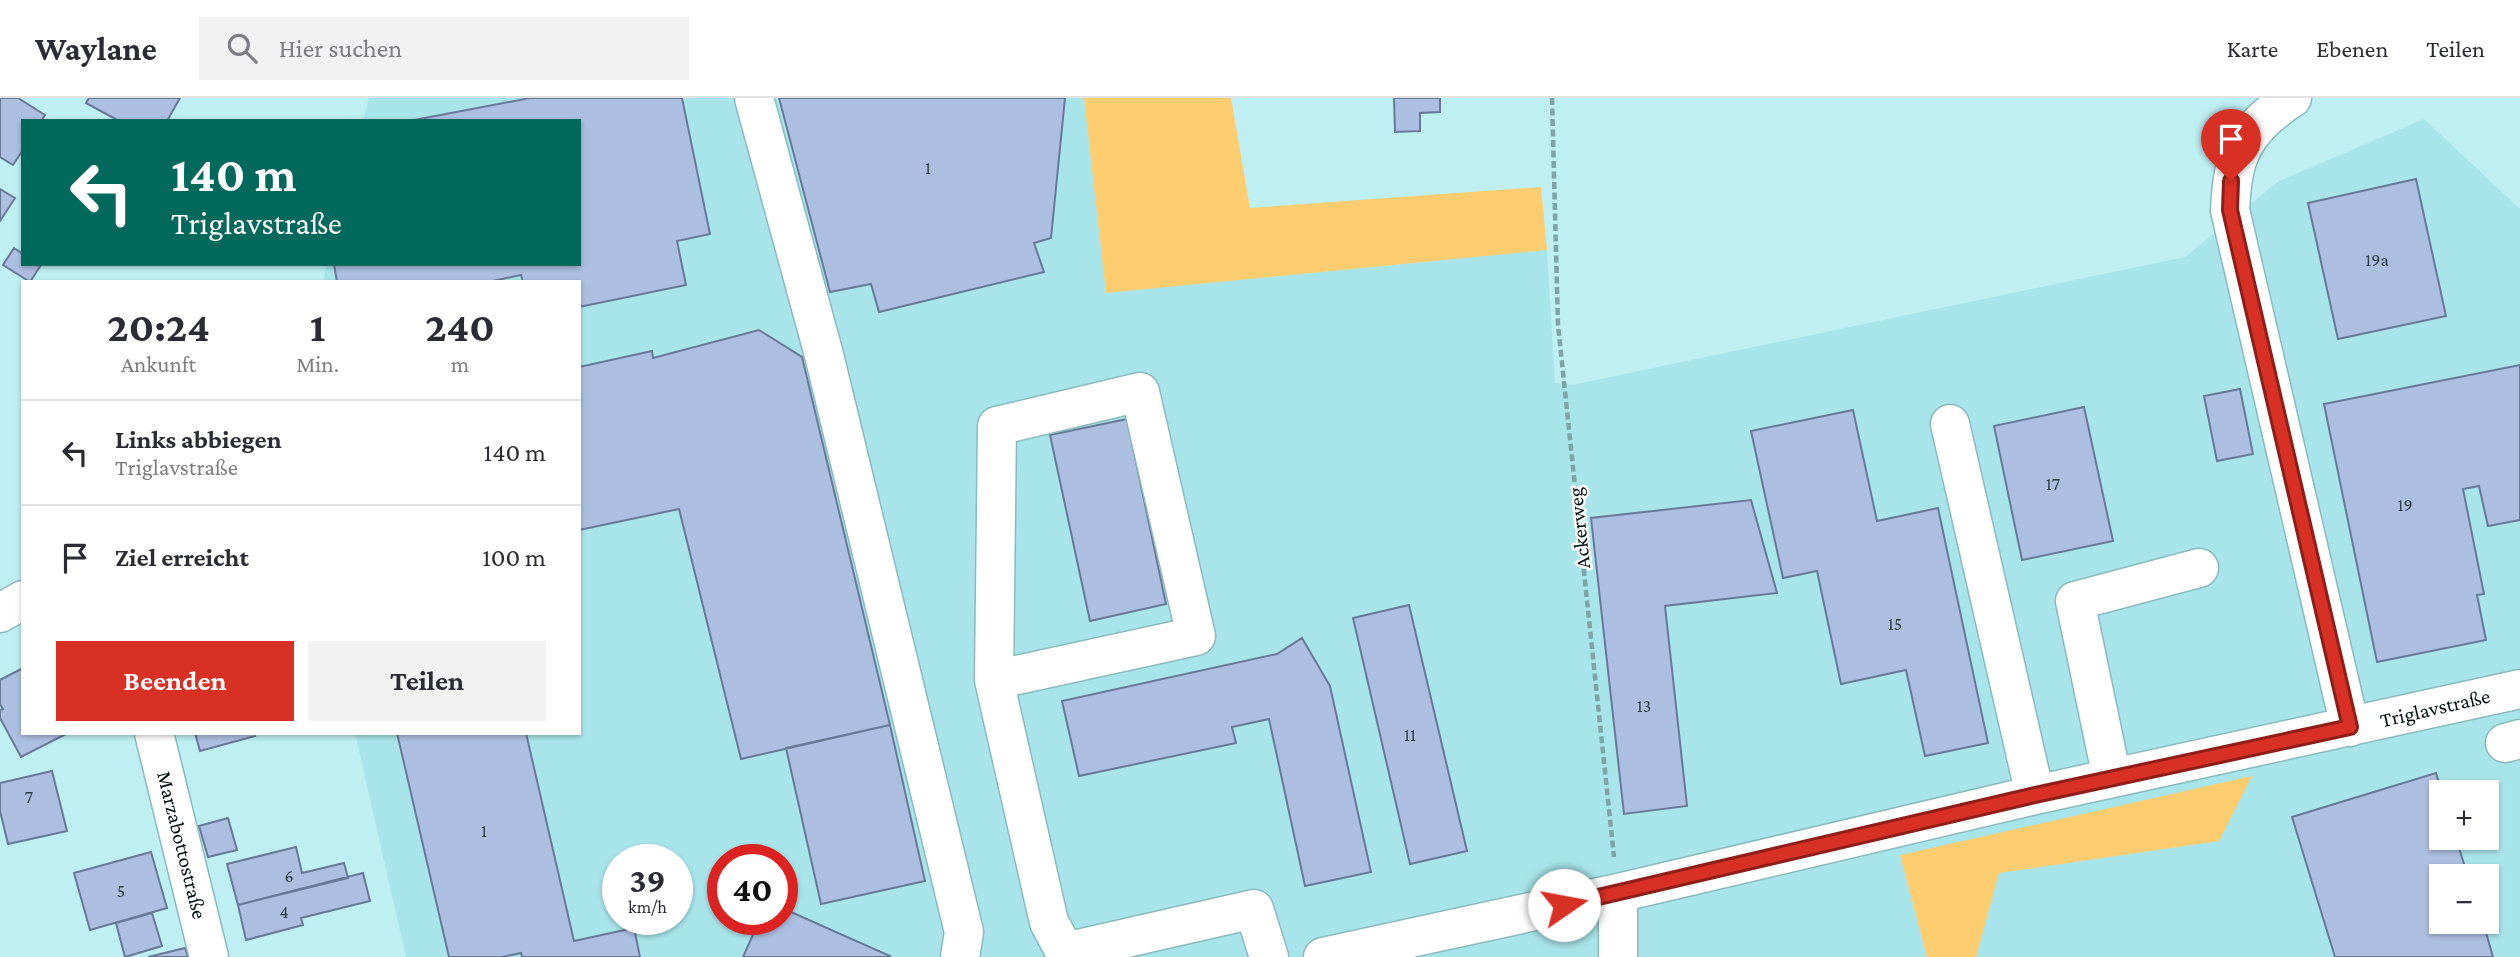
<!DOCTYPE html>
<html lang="de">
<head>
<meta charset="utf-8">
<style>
  :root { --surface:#fff; --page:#f2f2f3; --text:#2b2b33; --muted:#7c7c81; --line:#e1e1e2; --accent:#d93025 }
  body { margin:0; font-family:"Crimson Pro",serif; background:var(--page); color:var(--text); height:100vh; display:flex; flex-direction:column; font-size:26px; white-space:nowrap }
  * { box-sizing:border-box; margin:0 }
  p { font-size:23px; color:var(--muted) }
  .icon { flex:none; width:38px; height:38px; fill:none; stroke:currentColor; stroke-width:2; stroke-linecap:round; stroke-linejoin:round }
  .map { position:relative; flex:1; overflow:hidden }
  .panel { position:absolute; left:21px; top:182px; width:560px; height:455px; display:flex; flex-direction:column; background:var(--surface); border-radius:0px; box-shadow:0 2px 5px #0004 }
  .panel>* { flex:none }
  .guide { position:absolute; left:21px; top:21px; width:560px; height:147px; border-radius:0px; box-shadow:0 2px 5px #0004; background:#00695c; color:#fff; overflow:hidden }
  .tools { position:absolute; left:2429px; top:682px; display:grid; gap:14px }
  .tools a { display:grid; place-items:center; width:70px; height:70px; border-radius:0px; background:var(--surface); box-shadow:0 2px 5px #0004; font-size:35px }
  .speed { position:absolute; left:602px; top:746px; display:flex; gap:14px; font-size:35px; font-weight:700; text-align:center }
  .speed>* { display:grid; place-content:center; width:91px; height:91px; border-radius:50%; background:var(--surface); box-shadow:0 2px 5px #0004; line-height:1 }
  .speed small { font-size:18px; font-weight:400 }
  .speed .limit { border:10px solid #d22; background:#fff; color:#111 }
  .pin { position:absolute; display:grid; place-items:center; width:60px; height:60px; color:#fff; margin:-72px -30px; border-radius:50% 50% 50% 0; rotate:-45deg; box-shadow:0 0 7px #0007 }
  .pin .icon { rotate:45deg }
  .me { position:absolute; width:77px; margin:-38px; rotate:78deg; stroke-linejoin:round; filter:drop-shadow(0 0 5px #0008) }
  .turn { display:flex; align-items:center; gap:24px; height:147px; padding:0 35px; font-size:32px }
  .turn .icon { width:91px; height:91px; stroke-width:2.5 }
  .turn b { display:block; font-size:49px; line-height:60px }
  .eta { display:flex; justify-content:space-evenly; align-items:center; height:119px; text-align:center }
  .eta b { font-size:42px; font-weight:700; line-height:49px }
  .action { display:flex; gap:14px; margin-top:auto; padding:14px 35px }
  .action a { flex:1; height:80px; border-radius:0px; background:var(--accent); color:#fff; font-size:28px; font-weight:700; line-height:80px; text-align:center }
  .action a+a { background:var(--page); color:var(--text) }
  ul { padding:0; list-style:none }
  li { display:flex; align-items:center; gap:21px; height:105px; padding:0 35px; border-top:2px solid var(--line) }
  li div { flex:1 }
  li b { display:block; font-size:26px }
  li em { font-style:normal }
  header { display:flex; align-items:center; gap:42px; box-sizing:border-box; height:98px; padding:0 35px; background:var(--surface); border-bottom:2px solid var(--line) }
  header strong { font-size:33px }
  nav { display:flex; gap:38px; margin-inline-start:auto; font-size:24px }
  .search { width:490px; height:63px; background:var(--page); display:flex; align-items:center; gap:18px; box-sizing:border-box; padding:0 24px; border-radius:0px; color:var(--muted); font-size:26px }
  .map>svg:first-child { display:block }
  .built { fill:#a8e5ea; fill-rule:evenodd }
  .green { fill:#fdcd70 }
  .building { fill:#adbfe1; stroke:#687998; stroke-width:2 }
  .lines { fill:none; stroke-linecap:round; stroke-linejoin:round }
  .minor-casing { stroke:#89babe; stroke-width:41 }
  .path { stroke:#7da4a7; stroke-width:4.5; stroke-dasharray:7 3.5; stroke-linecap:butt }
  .minor { stroke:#fff; stroke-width:38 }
  .route-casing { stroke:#8d1f18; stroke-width:18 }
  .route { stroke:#d93025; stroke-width:12 }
  .labels { text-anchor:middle; stroke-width:5; stroke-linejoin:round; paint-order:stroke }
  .number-label { font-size:18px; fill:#2b3c46 }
  .street-label { font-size:21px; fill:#001012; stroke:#fff }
</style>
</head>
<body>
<header>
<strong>Waylane</strong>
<div class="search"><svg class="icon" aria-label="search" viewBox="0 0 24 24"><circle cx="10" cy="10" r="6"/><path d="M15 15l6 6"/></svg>Hier suchen</div>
<nav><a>Karte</a><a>Ebenen</a><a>Teilen</a></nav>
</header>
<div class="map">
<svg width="2520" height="859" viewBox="0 0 2520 859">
  <rect width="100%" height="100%" fill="#bdeff3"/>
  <path class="built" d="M369,0H1084L1106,195L1547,152L1555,285L1572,287L2185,159L2279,83L2424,21L2520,111V859H1976L1998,775L2219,743L1900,757L1927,859H406L355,635H579V184H323L327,166H579V23H363ZM2441,695H2487V740H2441ZM618,761H677V821H618ZM723,761H782V821H723ZM2441,779H2487V824H2441Z"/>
  <path class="green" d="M1084,0H1231L1250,110L1541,89L1547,152L1106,195Z
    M2252,678L2219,743L1999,775L1976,859H1927L1900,757Z"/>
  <path class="building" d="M0,0H18L45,17L41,23H23V52L13,67L0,59Z
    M89,0H180L167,23H119L86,5Z
    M530,0H682L710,136L677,143L686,187L579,209V184H523L521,177L488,184H337L334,166H579V23H409Z
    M779,0H1065L1051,140L1034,145L1044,174L879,214L871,186L830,194Z
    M1394,0H1440V14L1420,15V33L1395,34Z
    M2416,81L2446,218L2338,241L2308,105Z
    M0,91L15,100L0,123Z
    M14,150L23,156V166L41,167L30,184L3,167Z
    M759,232L802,259L890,627L741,661L679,411L579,432V269L652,253L653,260Z
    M2520,267V422L2488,428L2479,388L2463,391L2484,496L2477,497L2486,542L2377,564L2324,306Z
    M2240,291L2253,356L2217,363L2204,298Z
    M2084,309L2113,443L2022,462L1994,328Z
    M1853,312L1877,423L1938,410L1988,645L1925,658L1906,572L1841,586L1817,473L1783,480L1751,333Z
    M1127,321L1166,506L1090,523L1050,337Z
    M1751,402L1777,495L1665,508L1687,708L1624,716L1591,420Z
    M1409,507L1467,753L1410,766L1353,520Z
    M1302,540L1330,588L1371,774L1305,788L1269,621L1232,629L1236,645L1079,678L1062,603L1277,556Z
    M23,570V635H68L21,659L0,620V612L3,611L0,606V582Z
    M890,627L925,783L821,806L786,650Z
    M195,635H254L255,638L200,653Z
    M397,635H526L574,843L634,830L640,859H522L521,855L502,859H449Z
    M52,673L67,733L8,746L0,713V685Z
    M2436,675L2442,695L2441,740H2456L2468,779H2441V824H2483L2493,859H2335L2292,719Z
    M228,720L237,752L208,759L199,728Z
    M296,749L302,775L344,765L348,780L238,807L227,766Z
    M151,754L167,810L90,832L74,775Z
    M363,775L370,803L301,820L303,827L246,842L238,807Z
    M782,810L890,858L889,859H743L760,821H782Z
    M152,815L162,848L125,859L116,825Z
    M185,850L188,859H148Z"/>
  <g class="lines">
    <g class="minor-casing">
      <path id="minor" d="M754,0L824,257L964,834L960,859
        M2292,0C2284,4 2277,11 2269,17C2237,44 2232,71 2230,112L2350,629
        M1950,326L2035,697
        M0,515L23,502
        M994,582L997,328L1140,294L1196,538L994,582L1049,824L1065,854
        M154,635L209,859
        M2505,645L2520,641
        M2112,680L2075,503L2199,470
        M1618,795V859
        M1066,859L1065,854L1254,811L1269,859
        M1323,859L1618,795L2035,697L2520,591"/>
    </g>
    <path class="path" d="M1552,0L1558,227L1614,759"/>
    <use href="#minor" class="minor"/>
  </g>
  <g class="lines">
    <g class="route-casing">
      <path id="route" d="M1564,807L2035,697L2350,629L2230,112L2231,83"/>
    </g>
    <use href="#route" class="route"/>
  </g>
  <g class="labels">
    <g class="number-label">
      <text x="928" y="76">1</text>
      <text x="2377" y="168">19a</text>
      <text x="2053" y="392">17</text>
      <text x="2405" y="413">19</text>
      <text x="1895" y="532">15</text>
      <text x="1644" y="614">13</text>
      <text x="1410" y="643">11</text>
      <text x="29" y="705">7</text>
      <text x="484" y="739">1</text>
      <text x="289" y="784">6</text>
      <text x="121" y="799">5</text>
      <text x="284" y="820">4</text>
    </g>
    <g class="street-label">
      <text transform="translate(1579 430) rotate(-96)" y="7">Ackerweg</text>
      <text transform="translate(2435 610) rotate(-13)" y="7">Triglavstraße</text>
      <text transform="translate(182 747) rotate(76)" y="7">Marzabottostraße</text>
    </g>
  </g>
</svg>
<div class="tools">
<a>+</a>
<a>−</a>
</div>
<div class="speed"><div>39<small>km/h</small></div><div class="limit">40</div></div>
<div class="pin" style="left:2231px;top:83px;background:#d93025"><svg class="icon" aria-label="arrive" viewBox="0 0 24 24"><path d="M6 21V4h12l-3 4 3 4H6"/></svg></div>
<svg class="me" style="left:1564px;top:807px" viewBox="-20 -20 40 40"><circle r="19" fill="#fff"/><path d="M0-13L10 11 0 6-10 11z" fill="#d93025"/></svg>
<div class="guide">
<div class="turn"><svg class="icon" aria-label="left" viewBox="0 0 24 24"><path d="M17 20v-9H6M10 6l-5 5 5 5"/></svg><div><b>140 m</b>Triglavstraße</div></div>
</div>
<section class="panel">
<div class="eta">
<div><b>20:24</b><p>Ankunft</p></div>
<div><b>1</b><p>Min.</p></div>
<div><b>240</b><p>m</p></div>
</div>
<ul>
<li><svg class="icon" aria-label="left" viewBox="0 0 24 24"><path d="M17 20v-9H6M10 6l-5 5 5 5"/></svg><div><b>Links abbiegen</b><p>Triglavstraße</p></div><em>140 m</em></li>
<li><svg class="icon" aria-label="arrive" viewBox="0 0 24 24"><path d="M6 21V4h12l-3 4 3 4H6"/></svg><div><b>Ziel erreicht</b></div><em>100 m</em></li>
</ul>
<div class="action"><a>Beenden</a><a>Teilen</a></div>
</section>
</div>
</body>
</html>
